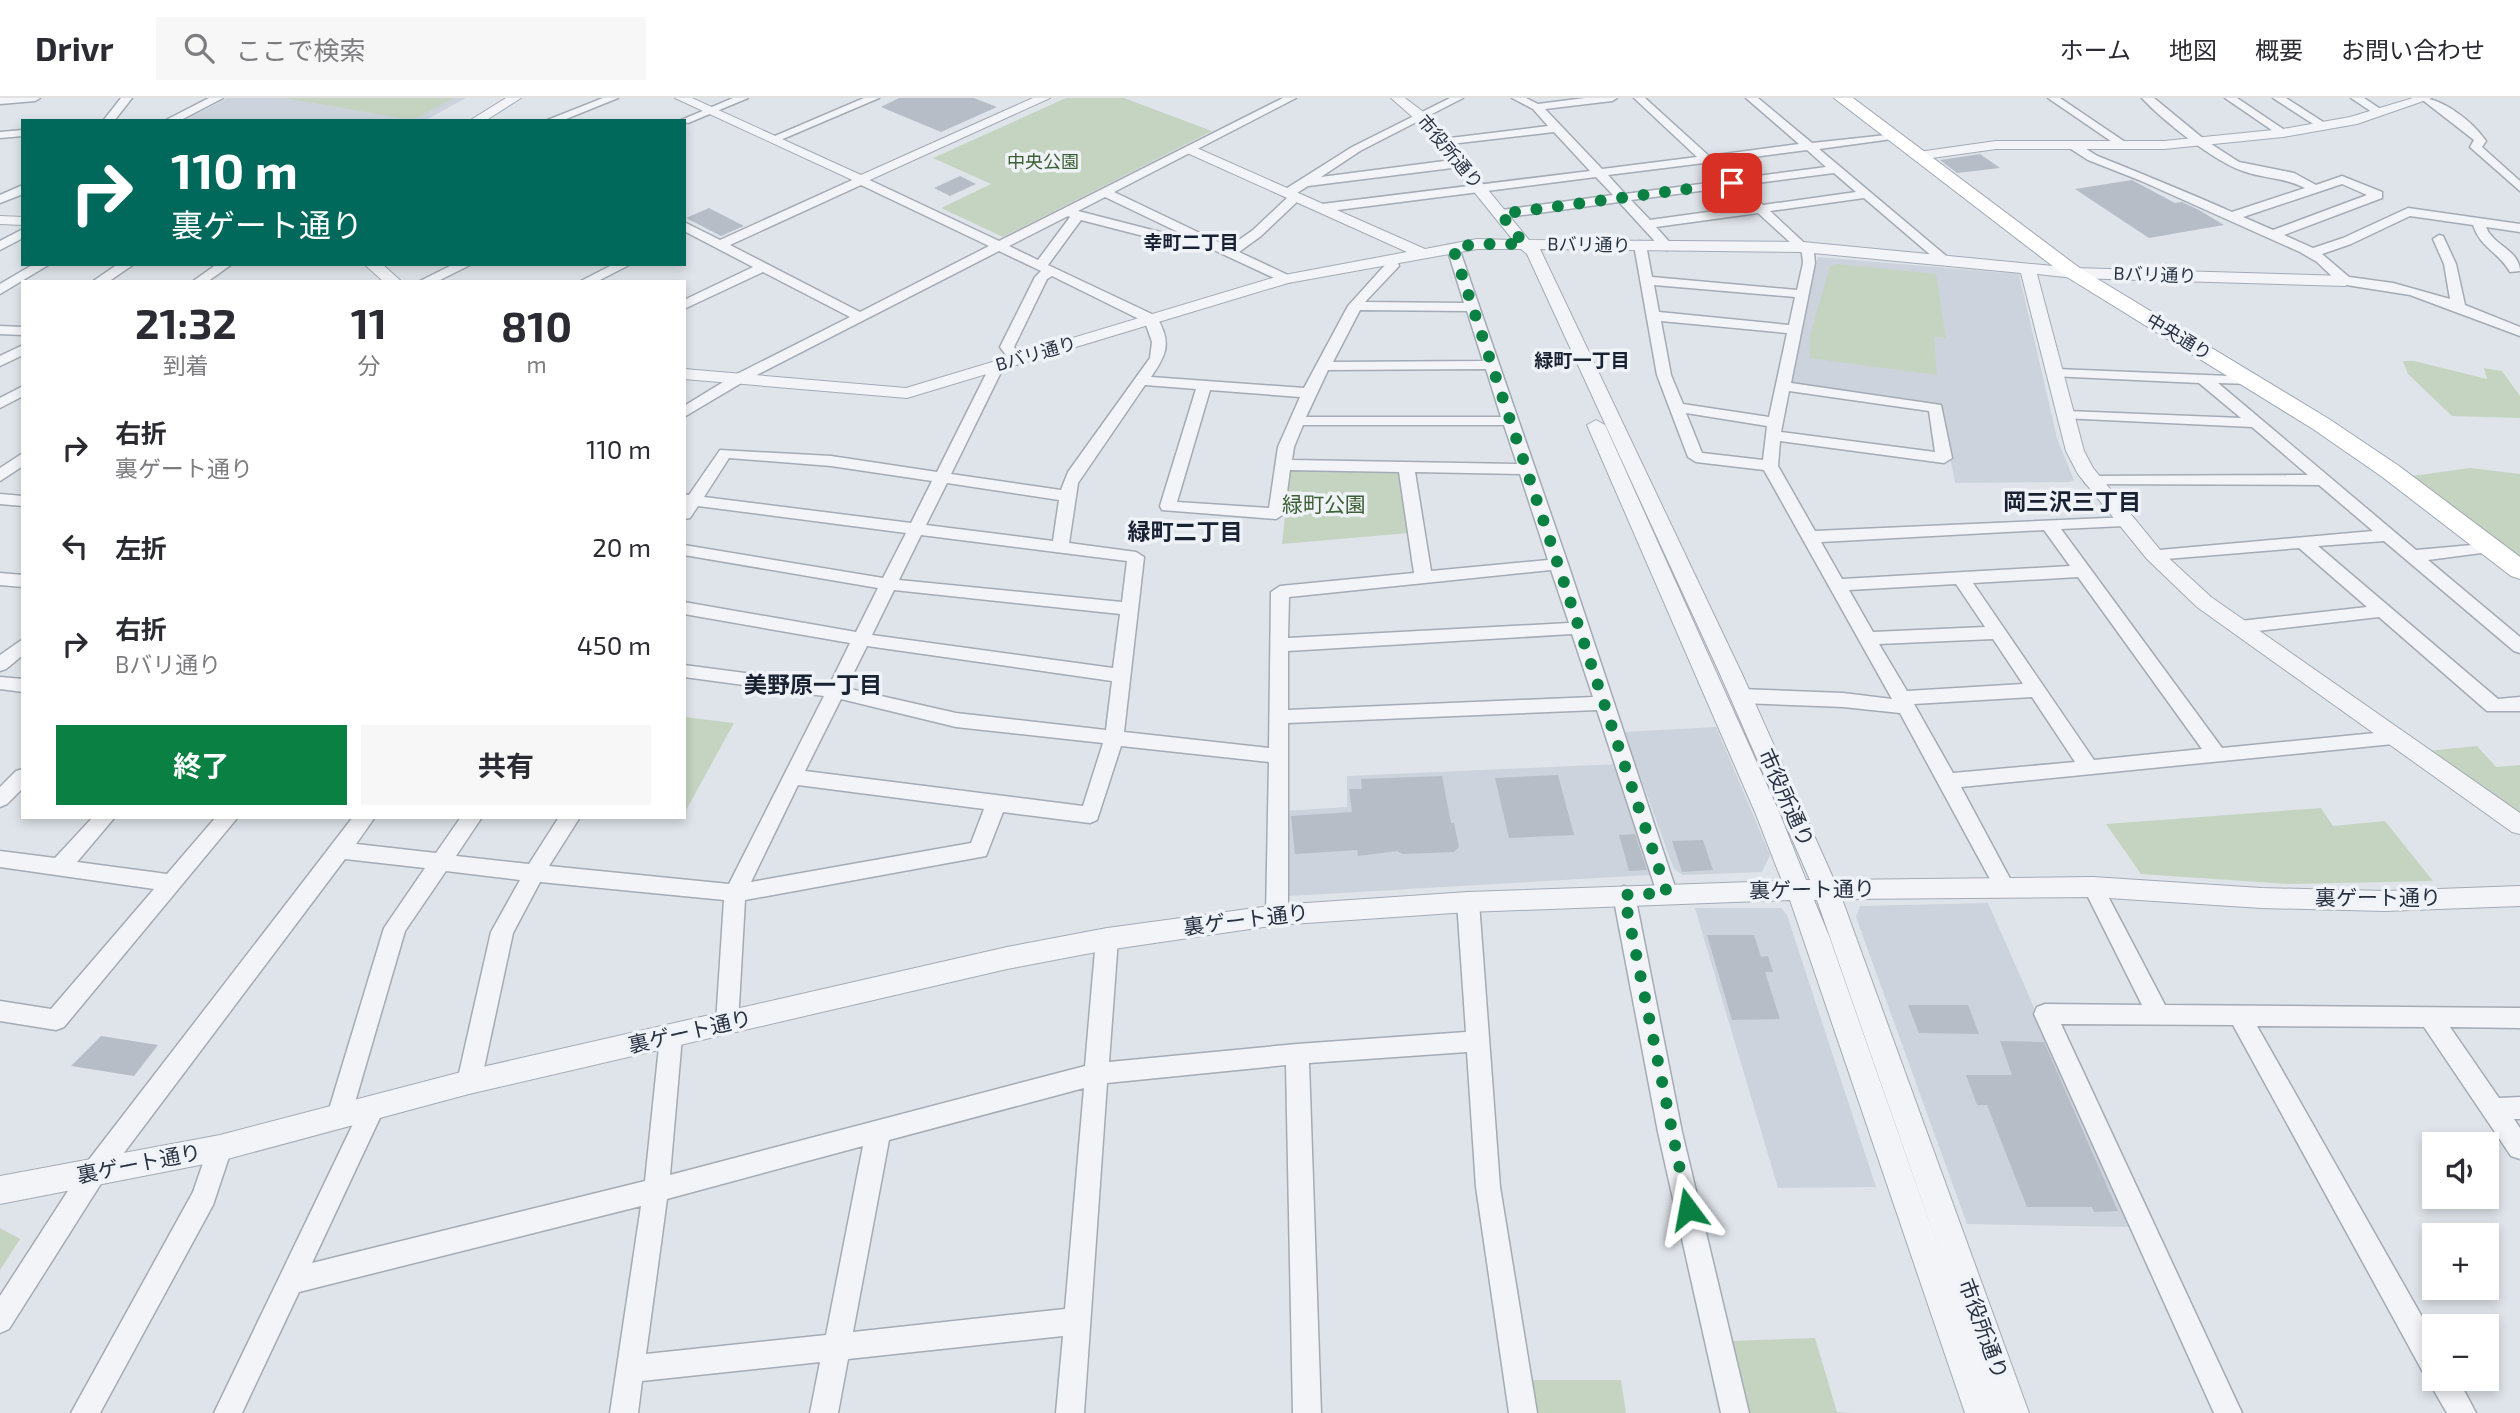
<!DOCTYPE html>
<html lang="ja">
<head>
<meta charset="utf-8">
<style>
  :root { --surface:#fff; --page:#f7f7f7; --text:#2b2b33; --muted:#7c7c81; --line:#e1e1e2; --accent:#0b8043 }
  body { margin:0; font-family:"Exo 2","Noto Sans JP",sans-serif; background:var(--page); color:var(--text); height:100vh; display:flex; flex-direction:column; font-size:26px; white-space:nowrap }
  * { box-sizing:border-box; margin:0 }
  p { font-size:23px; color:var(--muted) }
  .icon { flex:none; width:38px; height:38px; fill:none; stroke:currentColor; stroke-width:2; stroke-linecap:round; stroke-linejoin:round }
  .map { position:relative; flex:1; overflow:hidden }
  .panel { position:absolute; left:21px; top:182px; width:665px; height:539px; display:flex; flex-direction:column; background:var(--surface); border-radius:0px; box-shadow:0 4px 10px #0003 }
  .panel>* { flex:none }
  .banner { position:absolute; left:21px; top:21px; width:665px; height:147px; border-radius:0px; box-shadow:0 4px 10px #0003; background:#00695c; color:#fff; overflow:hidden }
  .fabs { position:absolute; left:2422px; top:1034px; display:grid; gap:14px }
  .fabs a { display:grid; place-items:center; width:77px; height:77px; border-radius:0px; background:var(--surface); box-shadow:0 4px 10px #0003; font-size:35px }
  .pin { position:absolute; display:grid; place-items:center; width:60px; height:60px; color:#fff; margin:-30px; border-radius:14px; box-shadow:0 4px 10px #0006 }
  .me { position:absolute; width:77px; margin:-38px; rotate:347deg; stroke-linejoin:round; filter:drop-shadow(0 0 5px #0008) }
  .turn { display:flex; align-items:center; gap:24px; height:147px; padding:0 35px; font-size:32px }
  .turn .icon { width:91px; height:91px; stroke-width:2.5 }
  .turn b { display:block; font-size:49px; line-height:60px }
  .eta { display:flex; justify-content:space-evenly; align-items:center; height:119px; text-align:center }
  .eta b { font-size:42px; font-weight:700; line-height:49px }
  .cta { display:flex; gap:14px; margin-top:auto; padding:14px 35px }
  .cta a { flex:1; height:80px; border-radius:0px; background:var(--accent); color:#fff; font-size:28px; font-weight:700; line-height:80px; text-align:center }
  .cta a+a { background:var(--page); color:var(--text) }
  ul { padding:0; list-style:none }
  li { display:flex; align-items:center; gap:21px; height:98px; padding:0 35px }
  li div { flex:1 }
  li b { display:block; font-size:26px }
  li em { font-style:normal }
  header { display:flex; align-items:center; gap:42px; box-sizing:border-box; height:98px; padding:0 35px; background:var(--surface); border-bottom:2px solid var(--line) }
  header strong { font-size:33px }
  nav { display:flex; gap:38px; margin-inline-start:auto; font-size:24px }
  .search { width:490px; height:63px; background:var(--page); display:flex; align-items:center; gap:18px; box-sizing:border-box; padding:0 24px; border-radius:0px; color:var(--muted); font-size:26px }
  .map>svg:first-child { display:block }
  .built { fill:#cdd3dc }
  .green { fill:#c5d4c0 }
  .building { fill:#b6bdc7 }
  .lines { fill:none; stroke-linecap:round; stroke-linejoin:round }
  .minor-casing { stroke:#a4abb4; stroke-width:3 }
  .tertiary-casing { stroke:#a4abb4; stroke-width:2 }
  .primary-casing { stroke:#9ea8b6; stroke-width:2 }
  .minor { fill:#f2f4f8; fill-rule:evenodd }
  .tertiary { fill:#f2f4f8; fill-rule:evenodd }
  .primary { fill:#fff; fill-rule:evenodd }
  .route { stroke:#0b8043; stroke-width:12; stroke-dasharray:0 21.6 }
  .labels { text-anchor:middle; stroke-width:7; stroke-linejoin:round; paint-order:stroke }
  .far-street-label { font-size:18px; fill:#273142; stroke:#eff3f7 }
  .far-park-label { font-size:18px; fill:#3c5f33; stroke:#eff3f7 }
  .far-neighbourhood-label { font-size:19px; font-weight:bold; fill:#192233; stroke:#eff3f7 }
  .park-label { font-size:21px; fill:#3c5f33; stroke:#eff3f7 }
  .street-label { font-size:21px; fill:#273142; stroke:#eff3f7 }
  .neighbourhood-label { font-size:23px; font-weight:bold; fill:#192233; stroke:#eff3f7 }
</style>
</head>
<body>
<header>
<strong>Drivr</strong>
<div class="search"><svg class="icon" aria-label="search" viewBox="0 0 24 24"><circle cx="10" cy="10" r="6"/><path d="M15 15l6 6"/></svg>ここで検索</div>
<nav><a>ホーム</a><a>地図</a><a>概要</a><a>お問い合わせ</a></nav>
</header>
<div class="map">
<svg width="2520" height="1315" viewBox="0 0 2520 1315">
  <rect width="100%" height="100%" fill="#dfe4ea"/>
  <path class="built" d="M228,0H466L424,23H182Z
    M1818,159L2019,176L2057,340L2074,382L2070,384L1955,385L1940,307L1789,285Z
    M1716,629L1770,757L1762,774L1683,777L1674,771L1624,634Z
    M1618,666L1654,775L1650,777L1289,798L1285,713L1347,709V678Z
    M1988,805L2131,1129L1967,1126L1856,819L1860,808Z
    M1695,810H1781L1787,817L1876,1089L1778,1090Z"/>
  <path class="green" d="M285,0H454L417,20L405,21Z
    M1066,0H1124L1212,33L1003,139L941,110L991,86L933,60Z
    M1837,166L1936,176L1946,240L1934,239L1937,277L1810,260V238L1830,168Z
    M2403,263H2414L2487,281L2484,270L2502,273L2520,298V320L2452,318L2408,276Z
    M2470,370L2520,376V463L2412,378Z
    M1290,371L1398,372L1409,435L1282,446Z
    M684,619L734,625L685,714H684Z
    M2477,648L2496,669L2520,667V719L2428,653Z
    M2321,710L2333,728L2385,723L2433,783L2288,786L2141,776L2106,726Z
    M0,1130L20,1141L0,1172Z
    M1815,1240L1837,1314L1852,1315H1747L1730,1243Z
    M1531,1282H1621L1626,1315H1535Z"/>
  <path class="building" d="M899,0H974L997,9L941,34L881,9Z
    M1980,56L2000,70L1957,75L1940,62Z
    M960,78L976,86L950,98L934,90Z
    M2132,82L2175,105L2182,104L2199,112L2224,127L2149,140L2075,91Z
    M709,110L744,128L721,138L686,120Z
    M1558,677L1574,737L1509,740L1495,680Z
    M1442,678L1451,725H1454L1459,749L1454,754L1403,756L1397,753L1358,758L1357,752L1295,756L1291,718L1352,714L1349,691H1362L1361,681Z
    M1635,736L1647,772L1629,773L1619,737Z
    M1703,742L1713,772L1682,774L1672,743Z
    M1707,837H1754L1761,859L1768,858L1773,874H1765L1780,921L1732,922Z
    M1908,907H1968L1979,936L1919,935Z
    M101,938L158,947L134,978L71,968Z
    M2000,943L2044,944L2118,1113L2094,1114L2092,1109H2027L1987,1007H1977L1966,977H2012Z"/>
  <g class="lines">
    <g class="minor-casing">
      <path id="minor" d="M0,0H40L35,3L0,6Z
        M121,0H132L114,23H103Z
        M209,0H223L179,23H164Z
        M603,0H618L561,23H545Z
        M733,0H748L688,25L679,23Z
        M864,0H879L778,43L768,41Z
        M1283,0H1296L1114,94L1229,149L1253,132L1288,99L1284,98V92L1352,49L1450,0H1463L1360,53L1321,79L1460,61L1466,65L1460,69L1308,88L1297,95L1302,98L1300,101L1261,138L1239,154L1290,178V184L1285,185L1203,147V151L1198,152L1081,122L1048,167L1156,218C1172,244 1167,256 1151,279L1304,290L1348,208L1385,167L1386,159H1396L1399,168L1365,204L1464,205L1447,150L1448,147H1458L1568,466L1677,795L1674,801L1667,804L1660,801L1657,795L1597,612L1288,625V817L1285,823L1277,826L1269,823L1266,817L1269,664L1121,648L1097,722L1090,725L1003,714L986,758L745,802L738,925L735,932L727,935L719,932L716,925L724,802L540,784L513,835L481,984L477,991L469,995L461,991L457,984L491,834L520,782L446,773L405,833L351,1018L347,1026L339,1029L331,1026L327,1018L384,830L425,770L345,761L102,1084L9,1231L0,1235V1198L84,1068L353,719H375L356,746L436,755L461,719H482L456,758L529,766L559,719H580L549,768L729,786L824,598L684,579V567L830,586L850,545L684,516V504L856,534L878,490L684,457V447L883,480L906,435L698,408L690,420L684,421V396L689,397L720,352L831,358L937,374L990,268L997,264L1004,268L951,376L1061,392L1068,374L1150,260L1152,244L1145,224L1052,178L1047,181L1014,249L1024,262L1022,265H1012L1000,249L1035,179L1041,173L999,153L743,284L684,319V308L733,278L850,219L763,174L684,211V202L753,169L684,133V124L720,142L861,78L999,143ZM861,87L989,148L860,214L730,147ZM1105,99L1199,144L1078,113ZM1068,118L1070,119L1038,162L1009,148ZM1360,212L1467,213L1483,263L1333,264ZM1486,271L1501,319H1306L1328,272ZM1145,287L1196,291L1160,408L1162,412L1276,421L1284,416L1290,372L1399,374L1414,475L1280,488L1271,494L1269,650L1124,634L1144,459L1136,454L1069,445L1078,385ZM1210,292L1300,299L1278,349L1269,410L1177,404ZM1303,327H1504L1517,366L1292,362L1294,349ZM729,360L831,368L932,383L911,425L704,399ZM1415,374L1520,376L1548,462L1431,473ZM947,385L1059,402L1053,443L926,427ZM921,437L1127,463L1122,504L899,482ZM1551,472L1569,525L1288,540L1289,499ZM894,492L1120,516L1113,570L872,537ZM1572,536L1593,599L1288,612V553ZM867,548L1112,583L1106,632L956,615L846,590ZM841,601L956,629L1103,645L1083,708L805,673ZM798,687L984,711L971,745L751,784Z
        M1512,0H1526L1538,6L1585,0H1617L1612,3L1545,11L1602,71L1697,59L1634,0H1645L1709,58L1799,46L1746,0H1758L1812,45L1896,36V40L1892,41L1819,51L1951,162L1950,165H1940L1864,100L1770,113L1814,154L1815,165L1791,285L1941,307L1952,360L1944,365L1780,343L1778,368L1815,433L2130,419L2132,423L2124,428L2061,431L2222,650L2396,633L2403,635L2406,640L2403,645L1961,689L2014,788L2011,794L2004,796L1997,794L1900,615L1843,609L1741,605L1734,603L1732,598L1734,593L1741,591L1843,595L1892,601L1764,372L1696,364L1688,359L1657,277L1634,147L1640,143L1646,147L1652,179L1797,192L1803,165L1802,155L1758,115L1656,129L1673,148L1667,152L1662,151L1619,104L1501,120L1495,116L1501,112L1613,97L1596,79L1322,114L1316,110L1322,106L1590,73L1554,34L1442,47L1436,44L1442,41L1548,28L1533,11ZM1807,52L1826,69L1735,81L1716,64ZM1704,65L1723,83L1625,96L1608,77ZM1834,75L1856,94L1763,107L1742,87ZM1730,89L1751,108L1650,122L1631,102ZM1654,187L1795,199L1789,227L1659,214ZM1661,223L1787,235L1769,319L1683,306L1671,277ZM1789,293L1929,313L1935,354L1781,334ZM1686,315L1767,328L1763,362L1702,355ZM2044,432L2070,468L1842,481L1821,444ZM2078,479L2202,651L2094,662L1973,485ZM1956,486L1985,529L1873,534L1849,492ZM1993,541L2023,586L1907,593L1879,546ZM2032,599L2075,664L1953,675L1914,606Z
        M2048,0H2060L2131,48L2121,50Z
        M2142,0H2154L2205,42L2239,64L2294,75L2316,87L2342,78L2382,94V100L2284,137L2313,150L2343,140L2408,110L2520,126V134L2486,129C2493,148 2519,151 2520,173L2510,174C2498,153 2481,151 2473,127L2410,118L2351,146L2322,156L2349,179L2393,185L2450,201L2444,166L2433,141L2439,137L2443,138L2456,166L2465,207L2520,229V238L2410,197L2340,186L2317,164L2300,154L2139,82L2088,62L2071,51V47C2082,45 2090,55 2100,59C2145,77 2189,95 2232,114L2305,90C2283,79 2265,81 2243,73C2215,64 2162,22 2142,0ZM2342,86L2367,97L2273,132L2243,119Z
        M2225,0H2237L2289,35L2279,37Z
        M2273,0H2286L2331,29L2321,31Z
        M2351,0H2364L2385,14L2375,16Z
        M2420,0C2443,0 2473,24 2486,43L2482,49L2520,83V93L2470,49L2474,42Z
        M23,32V38L0,40V34Z
        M23,87V96L0,105V97Z
        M23,131V140L0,152V143Z
        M34,166H50L0,196V186Z
        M118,166H134L108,184H92Z
        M217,166H232L207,184H192Z
        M454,166H472L436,184H418Z
        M614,166H631L596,184H579Z
        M0,228L23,229V237L0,236Z
        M23,247V257L0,268V258Z
        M2056,271L2255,279L2257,282L2250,286L2218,285L2416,452L2495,445L2497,449L2495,453L2489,454L2428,462L2520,539V555L2514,553L2384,443L2318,448L2498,601L2520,599V613H2487L2379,519L2240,535L2234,533L2231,529L2240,523L2367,509L2299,450L2154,462L2148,461L2146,457L2148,453L2373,433L2319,387L2086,386L2084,383L2086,380L2092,378L2308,377L2252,329L2062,320L2060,317L2062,314L2067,313L2241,320L2199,285L2051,278L2049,275Z
        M23,288V298L0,310V300Z
        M23,355V368L0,383V370Z
        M0,396L23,398V408L0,406Z
        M0,475L23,477V489L0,487Z
        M23,541V557L6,571L0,573V557Z
        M0,579L23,581V594L0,591Z
        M23,671V690L7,706L0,709V689L16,673Z
        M93,719H115L77,764L167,776L216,719H238L64,929L56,932L0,923V903L51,911L154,791L0,769V753L55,760Z
        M2093,781L2100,783L2165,907L2520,910V930L2450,929L2499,1000L2520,999V1021H2514L2520,1030V1061L2511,1058L2424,929L2257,928L2434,1240V1281H2458L2476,1315H2447L2433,1291L2431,1278L2424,1276L2233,927L2061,926L2242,1315H2214L2034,916L2037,909L2045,906L2142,907L2083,789L2086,783Z
        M1624,788L1631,791L1635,797L1682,1034L1749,1315H1721L1658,1034L1613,797L1617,791Z
        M1468,795L1475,798L1479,804L1500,1089L1537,1315H1509L1476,1089L1467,954L1309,965L1321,1315H1293L1286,967L1107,985L1084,1315H1056L1063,1238L848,1261L838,1315H810L820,1264L642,1283L638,1315H610L641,1108L299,1194L242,1315H214L365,1001L373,998L381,1001L385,1009L312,1165L645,1083L660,939L663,932L671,929L679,932L682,939L670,1077L1085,968L1096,841L1099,835L1107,832L1115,835L1118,841L1109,964L1297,946L1466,934L1457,804L1461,798ZM1084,990L1065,1211L853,1234L889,1042ZM863,1048L826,1237L646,1256L667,1101Z
        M220,1039L229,1042L232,1050L213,1107L100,1315H71L193,1094L211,1042Z"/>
    </g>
    <g class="tertiary-casing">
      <path id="tertiary" d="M506,0H521L485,23H469Z
        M675,0H692L861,77L1033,0H1050L861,86Z
        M1391,0H1405L1426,16L1529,142L1803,144L2074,170L2345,178L2353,183L2345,188L2074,180L2037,176L2084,353L2093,370L2161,453L2211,499L2520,715V736L2512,734L2197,509L2147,461L2078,376L2066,353L2021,175L1803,154L1540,151L1742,576L1834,782L2093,779L2261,790L2385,793L2520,788V808L2385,813L2261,810L2093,799L1842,801L2029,1315H1965L1790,802L1468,814L1277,827L1107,852L1007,871L469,996L220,1063L0,1106V1078L220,1037L469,972L1007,849L1107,830L1277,807L1468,794L1782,783L1755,714L1587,327L1596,322L1605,327L1779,714L1806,782H1810L1720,576L1527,156L1521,151H1477L1288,185L907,300L684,281V271L906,290L1279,178L1407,154L1185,54L1183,51L1190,47L1425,151L1477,141L1513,142L1416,22ZM1814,802H1817L1942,1160L1829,838Z
        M2413,0H2432L2357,26L2283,39L2164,51H1996L1918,62L1911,58L1918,54L1996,43H2164L2283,31L2350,19Z
        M0,118L23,119V127L0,126Z
        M364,166H382L402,184H384Z"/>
    </g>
    <g class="primary-casing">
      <path id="primary" d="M1834,0H1853L2081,171L2329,321L2399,368L2520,459V481L2511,478L2381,378L2313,331L2067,179Z"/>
    </g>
    <use href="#minor" class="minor"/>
    <use href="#tertiary" class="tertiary"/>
    <use href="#primary" class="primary"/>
  </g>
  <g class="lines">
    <path class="route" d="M1688,1111L1624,797L1667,795L1453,150L1476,146H1524L1501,116L1732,85"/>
  </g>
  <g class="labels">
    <g class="far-street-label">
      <text transform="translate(1450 54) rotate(50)" y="6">市役所通り</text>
      <text transform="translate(1589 147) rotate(1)" y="6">Bバリ通り</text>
      <text transform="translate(2155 177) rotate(2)" y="6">Bバリ通り</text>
      <text transform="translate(2179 239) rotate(31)" y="6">中央通り</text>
      <text transform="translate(1036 256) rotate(-16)" y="6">Bバリ通り</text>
    </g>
    <g class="far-park-label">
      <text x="1043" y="70">中央公園</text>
    </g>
    <g class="far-neighbourhood-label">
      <text x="1191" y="151">幸町二丁目</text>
      <text x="1582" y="269">緑町一丁目</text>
    </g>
    <g class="park-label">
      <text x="1324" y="414">緑町公園</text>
    </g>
    <g class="street-label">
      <text transform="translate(1786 700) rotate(66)" y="7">市役所通り</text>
      <text transform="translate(1812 792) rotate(-1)" y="7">裏ゲート通り</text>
      <text x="2378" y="807">裏ゲート通り</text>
      <text transform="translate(1246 822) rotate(-7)" y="7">裏ゲート通り</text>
      <text transform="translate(690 934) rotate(-13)" y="7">裏ゲート通り</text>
      <text transform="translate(139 1066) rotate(-11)" y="7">裏ゲート通り</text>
      <text transform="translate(1983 1231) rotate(70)" y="7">市役所通り</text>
    </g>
    <g class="neighbourhood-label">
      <text x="2072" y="412">岡三沢三丁目</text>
      <text x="1185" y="442">緑町二丁目</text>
      <text x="813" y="595">美野原一丁目</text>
    </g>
  </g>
</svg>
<div class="fabs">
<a><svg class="icon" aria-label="sound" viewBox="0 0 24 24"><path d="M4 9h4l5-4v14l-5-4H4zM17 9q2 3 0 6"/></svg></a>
<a>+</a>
<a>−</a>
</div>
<div class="pin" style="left:1732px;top:85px;background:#d93025"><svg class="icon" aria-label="arrive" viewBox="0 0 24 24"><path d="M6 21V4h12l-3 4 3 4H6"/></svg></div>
<svg class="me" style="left:1688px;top:1111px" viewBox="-20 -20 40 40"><path d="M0-17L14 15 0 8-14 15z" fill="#0b8043" stroke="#fff" stroke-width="4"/></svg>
<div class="banner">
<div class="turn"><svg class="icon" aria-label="right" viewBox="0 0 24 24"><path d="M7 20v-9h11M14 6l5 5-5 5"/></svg><div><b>110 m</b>裏ゲート通り</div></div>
</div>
<section class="panel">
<div class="eta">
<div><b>21:32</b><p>到着</p></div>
<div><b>11</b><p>分</p></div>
<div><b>810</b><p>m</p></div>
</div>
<ul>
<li><svg class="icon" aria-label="right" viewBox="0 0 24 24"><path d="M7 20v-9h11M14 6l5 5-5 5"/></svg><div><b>右折</b><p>裏ゲート通り</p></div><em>110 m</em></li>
<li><svg class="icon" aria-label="left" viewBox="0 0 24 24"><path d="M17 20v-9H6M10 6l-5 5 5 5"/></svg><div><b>左折</b></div><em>20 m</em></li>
<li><svg class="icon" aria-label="right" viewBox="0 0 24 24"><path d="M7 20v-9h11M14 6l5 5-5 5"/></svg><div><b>右折</b><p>Bバリ通り</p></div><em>450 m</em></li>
</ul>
<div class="cta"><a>終了</a><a>共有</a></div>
</section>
</div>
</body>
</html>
